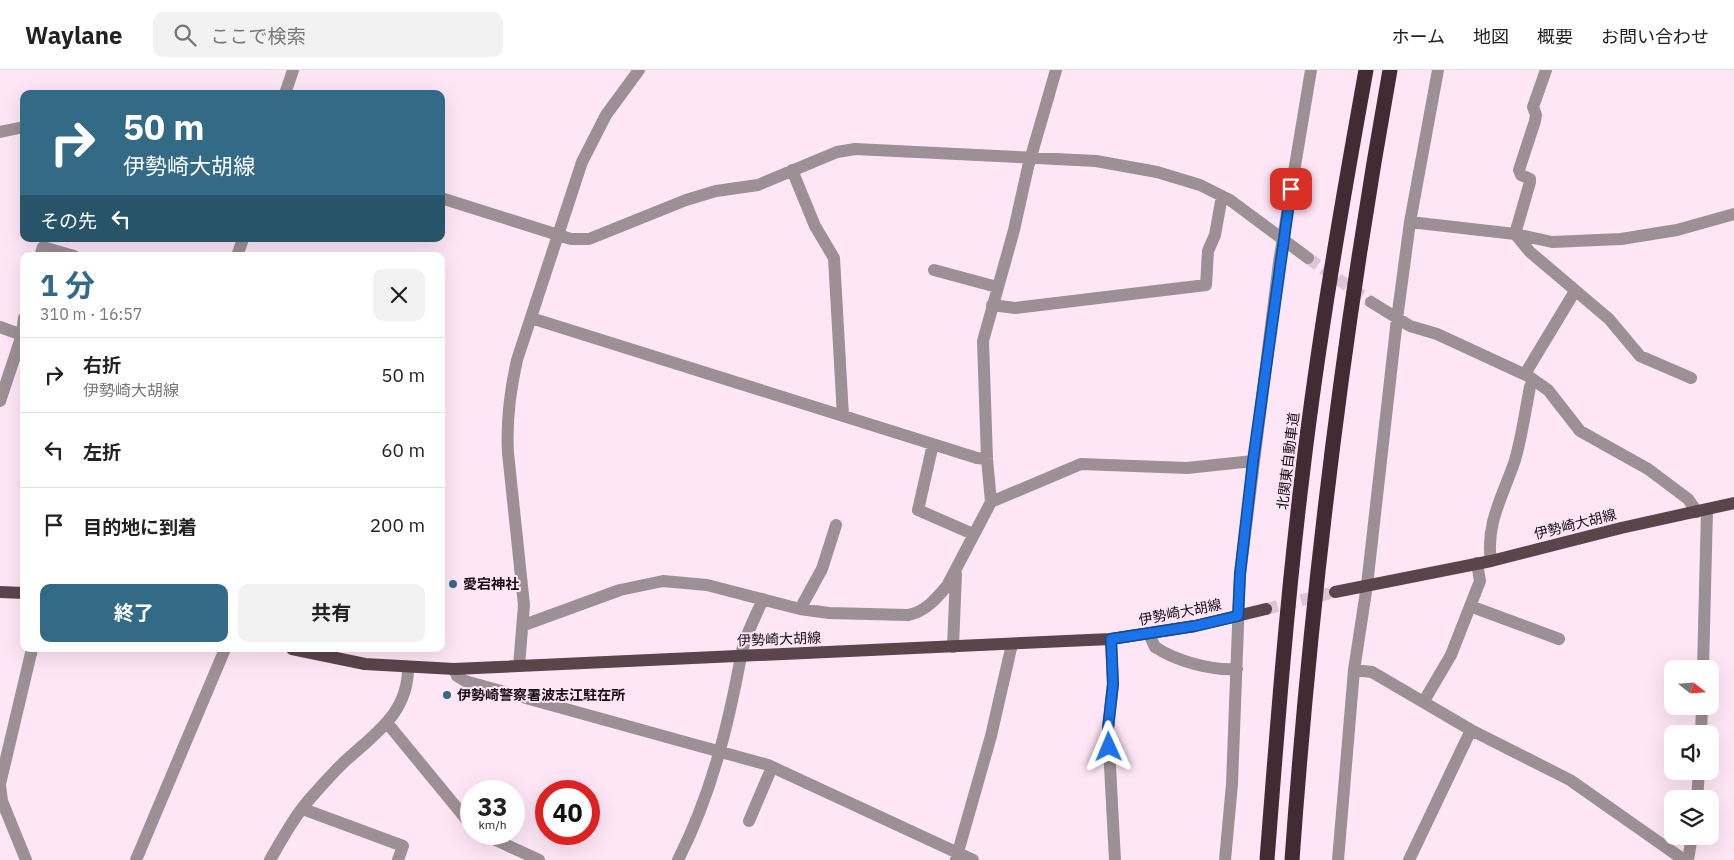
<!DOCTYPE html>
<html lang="ja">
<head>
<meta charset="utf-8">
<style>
  :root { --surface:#fff; --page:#f2f2f2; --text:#222; --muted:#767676; --line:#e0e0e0; --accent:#336a85 }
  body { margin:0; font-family:"IBM Plex Sans","Noto Sans JP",sans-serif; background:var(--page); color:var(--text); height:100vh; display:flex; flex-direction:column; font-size:19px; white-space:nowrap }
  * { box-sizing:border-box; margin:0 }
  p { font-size:16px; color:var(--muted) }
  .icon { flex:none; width:28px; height:28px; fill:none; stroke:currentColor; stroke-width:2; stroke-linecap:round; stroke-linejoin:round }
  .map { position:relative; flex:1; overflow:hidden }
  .panel { position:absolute; left:20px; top:182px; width:425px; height:400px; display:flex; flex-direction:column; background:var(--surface); border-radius:10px; box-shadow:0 5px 20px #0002 }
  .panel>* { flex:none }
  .hud { position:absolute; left:20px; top:20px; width:425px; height:152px; border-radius:10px; box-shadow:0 5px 20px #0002; background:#336a85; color:#fff; overflow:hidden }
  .needle { width:32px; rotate:107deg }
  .controls { position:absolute; left:1664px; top:590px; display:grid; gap:10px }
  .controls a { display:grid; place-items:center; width:55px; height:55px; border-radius:10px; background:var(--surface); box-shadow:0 5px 20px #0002; font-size:25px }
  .speed { position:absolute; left:460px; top:710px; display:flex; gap:10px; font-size:25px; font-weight:700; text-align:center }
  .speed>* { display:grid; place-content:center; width:65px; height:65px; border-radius:50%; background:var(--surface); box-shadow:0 5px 20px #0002; line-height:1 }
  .speed small { font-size:12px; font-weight:400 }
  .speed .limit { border:8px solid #d22; background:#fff; color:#111 }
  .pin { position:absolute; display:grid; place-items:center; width:42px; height:42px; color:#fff; margin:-21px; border-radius:10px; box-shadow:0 2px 8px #0006 }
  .me { position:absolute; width:55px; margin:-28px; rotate:359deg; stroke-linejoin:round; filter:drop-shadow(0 0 4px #0008) }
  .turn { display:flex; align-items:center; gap:18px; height:105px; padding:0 20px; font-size:22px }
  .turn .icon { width:65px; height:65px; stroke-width:2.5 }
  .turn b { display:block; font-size:35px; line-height:42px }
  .then { display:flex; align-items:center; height:48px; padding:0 20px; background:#0003; gap:10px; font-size:19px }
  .round { display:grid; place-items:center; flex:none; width:52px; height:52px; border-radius:10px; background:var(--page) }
  .summary { display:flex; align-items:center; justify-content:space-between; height:85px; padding:0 20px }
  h1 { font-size:30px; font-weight:700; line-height:38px; color:var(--accent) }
  .button { display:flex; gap:10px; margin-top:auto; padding:10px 20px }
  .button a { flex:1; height:58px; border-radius:10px; background:var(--accent); color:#fff; font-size:20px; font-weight:700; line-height:58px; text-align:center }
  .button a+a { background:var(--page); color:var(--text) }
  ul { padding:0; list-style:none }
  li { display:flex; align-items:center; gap:15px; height:75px; padding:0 20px; border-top:1px solid var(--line) }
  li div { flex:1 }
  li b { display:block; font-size:19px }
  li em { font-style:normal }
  header { display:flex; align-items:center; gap:30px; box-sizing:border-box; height:70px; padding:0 25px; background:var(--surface); border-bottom:1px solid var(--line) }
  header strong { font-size:24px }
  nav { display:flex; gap:28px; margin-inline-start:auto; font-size:18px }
  .search { width:350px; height:45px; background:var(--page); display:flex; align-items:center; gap:12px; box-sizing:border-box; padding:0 18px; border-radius:10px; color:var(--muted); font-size:19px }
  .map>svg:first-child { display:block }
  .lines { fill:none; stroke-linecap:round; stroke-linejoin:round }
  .minor-tunnel { stroke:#dcc5d5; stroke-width:12; stroke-dasharray:12 6; stroke-linecap:butt }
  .major-tunnel { stroke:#dcc5d5; stroke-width:12; stroke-dasharray:12 6; stroke-linecap:butt }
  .minor { stroke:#9d9094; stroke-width:12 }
  .major { stroke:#5a454b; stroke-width:12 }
  .highway { stroke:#422b33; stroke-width:15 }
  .route-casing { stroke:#114b97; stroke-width:12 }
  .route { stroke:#1a73e8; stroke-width:9 }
  .poi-dot { fill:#336a85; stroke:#ffe6f7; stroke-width:2 }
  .labels { text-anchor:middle; stroke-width:4; stroke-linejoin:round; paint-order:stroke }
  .street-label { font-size:14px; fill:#150d13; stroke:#ffe6f7 }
  .poi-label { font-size:14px; font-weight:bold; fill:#150d13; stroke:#ffe6f7; text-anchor:start }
</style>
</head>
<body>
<header>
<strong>Waylane</strong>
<div class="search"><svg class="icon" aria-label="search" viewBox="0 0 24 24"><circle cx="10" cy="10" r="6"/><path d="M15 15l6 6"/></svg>ここで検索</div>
<nav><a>ホーム</a><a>地図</a><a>概要</a><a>お問い合わせ</a></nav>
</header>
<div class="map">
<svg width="1734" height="790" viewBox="0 0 1734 790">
  <rect width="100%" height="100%" fill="#ffe6f7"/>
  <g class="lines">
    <path class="minor-tunnel" d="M1308,188L1371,232"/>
    <path class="major-tunnel" d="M1266,539L1335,522"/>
    <path class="minor" d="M1546,0L1533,37L1536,45L1535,51L1519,100L1521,105L1530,109V112L1515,164L1530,182L1609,249L1640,286L1691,308
      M285,24L293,0
      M0,62L24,57
      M792,100L815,156L834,188L843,346
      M441,128L571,169H589L686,130L716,121L758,115L837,82L855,79L1096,91L1157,102L1200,115L1230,130L1308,188
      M1410,152L1515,164L1552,172L1621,169L1677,160L1734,144
      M40,186L43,177L74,186
      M237,186L243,169
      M934,200L997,217
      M1371,232L1410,256L1437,264L1528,306L1548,320L1580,361L1648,399L1688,429L1697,442
      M992,235L1015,238L1206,215L1208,181L1215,165L1222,126
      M531,248L977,388L987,389
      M0,257L22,265L0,331
      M22,265L24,248
      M1525,304L1575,221
      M933,374L918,440L973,464
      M991,432L1081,394L1187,398L1253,391
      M1491,491C1485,454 1504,424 1515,390C1522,366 1525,342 1530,317L1534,310
      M1470,536L1559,569
      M800,539L822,499L836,455
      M524,555L620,520L663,511L707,515L800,539L829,543L908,545C925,542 936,529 947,516L991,432L987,389L983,271L1014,160L1028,97L1056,0
      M1149,564L1155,577C1176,591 1212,601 1237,599
      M1111,569L1113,614L1108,659L1115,790
      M953,577L956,504
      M519,596L524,535L508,383C506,350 510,321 517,290L582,92L606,45L639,0
      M454,599L457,606L465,611L768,695L973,790
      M1703,599L1707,440
      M1354,600L1372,602L1471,660L1570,710L1684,790
      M1424,631L1451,585L1480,511L1477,493
      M388,654L471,755
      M1701,664L1702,636
      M0,714L32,579
      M0,715L2,731L26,790
      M1697,729L1699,701
      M303,739L403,776L398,790
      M749,751L772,697
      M483,764L539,790
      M956,789L991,666L1012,574
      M136,790L225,579
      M270,790C283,767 297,742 315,723C323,714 332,704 341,695C371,666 408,646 408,598
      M678,790C711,725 728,657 741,586C744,567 756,546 763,529
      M1225,790L1232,714L1240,504L1279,192L1311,0
      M1338,790L1354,600L1367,515L1397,249L1410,152L1438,0
      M1409,790L1471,660
      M1688,790L1692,766"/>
    <path class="major" d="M0,522L24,523
      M1335,522L1491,491L1621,458L1734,433
      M292,579L365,594L454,599L1111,569L1195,556L1266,539"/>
    <path class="highway" d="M1267,790C1277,660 1287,529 1303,399C1319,265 1342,133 1366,0
      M1292,790C1311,525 1343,262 1390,0"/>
  </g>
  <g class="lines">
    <g class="route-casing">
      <path id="route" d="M1109,677L1108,658L1113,614L1111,569L1195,556L1238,546L1240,504L1253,391L1291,119"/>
    </g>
    <use href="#route" class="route"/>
  </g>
  <g class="poi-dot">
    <circle cx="453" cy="514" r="5"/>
    <circle cx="447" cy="625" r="5"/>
  </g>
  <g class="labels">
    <g class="street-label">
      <text transform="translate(1288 391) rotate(-83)" y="5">北関東自動車道</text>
      <text transform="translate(1575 454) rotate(-14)" y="5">伊勢崎大胡線</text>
      <text transform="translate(1180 542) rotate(-11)" y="5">伊勢崎大胡線</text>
      <text transform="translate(779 569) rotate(-2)" y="5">伊勢崎大胡線</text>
    </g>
    <g class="poi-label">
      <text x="463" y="519">愛宕神社</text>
      <text x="457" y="630">伊勢崎警察署波志江駐在所</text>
    </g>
  </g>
</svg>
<div class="controls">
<a><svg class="needle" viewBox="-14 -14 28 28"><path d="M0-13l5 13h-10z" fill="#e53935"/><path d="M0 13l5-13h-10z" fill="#767676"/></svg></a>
<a><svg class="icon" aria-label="sound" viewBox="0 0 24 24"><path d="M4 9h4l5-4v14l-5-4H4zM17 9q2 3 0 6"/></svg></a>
<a><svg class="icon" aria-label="layers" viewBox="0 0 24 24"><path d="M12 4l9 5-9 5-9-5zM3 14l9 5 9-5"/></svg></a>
</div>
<div class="speed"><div>33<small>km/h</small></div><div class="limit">40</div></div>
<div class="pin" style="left:1291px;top:119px;background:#d93025"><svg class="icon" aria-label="arrive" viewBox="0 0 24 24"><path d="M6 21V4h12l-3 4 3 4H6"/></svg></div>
<svg class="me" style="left:1109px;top:677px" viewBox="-20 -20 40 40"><path d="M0-17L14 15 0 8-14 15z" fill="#1a73e8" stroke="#fff" stroke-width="4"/></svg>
<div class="hud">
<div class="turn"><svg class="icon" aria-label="right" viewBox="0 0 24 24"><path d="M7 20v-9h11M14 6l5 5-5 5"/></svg><div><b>50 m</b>伊勢崎大胡線</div></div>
<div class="then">その先<svg class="icon" aria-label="left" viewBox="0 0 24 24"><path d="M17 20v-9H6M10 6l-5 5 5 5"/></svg></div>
</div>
<section class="panel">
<div class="summary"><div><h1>1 分</h1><p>310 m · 16:57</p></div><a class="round"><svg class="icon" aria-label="close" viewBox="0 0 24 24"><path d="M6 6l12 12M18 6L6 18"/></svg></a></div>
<ul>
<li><svg class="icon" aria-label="right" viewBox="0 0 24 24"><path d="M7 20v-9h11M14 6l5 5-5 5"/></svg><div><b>右折</b><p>伊勢崎大胡線</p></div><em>50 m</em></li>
<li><svg class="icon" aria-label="left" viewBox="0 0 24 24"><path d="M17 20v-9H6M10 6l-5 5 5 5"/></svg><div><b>左折</b></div><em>60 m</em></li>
<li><svg class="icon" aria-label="arrive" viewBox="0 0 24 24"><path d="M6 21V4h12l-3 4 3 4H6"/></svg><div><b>目的地に到着</b></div><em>200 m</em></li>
</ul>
<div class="button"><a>終了</a><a>共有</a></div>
</section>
</div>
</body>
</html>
